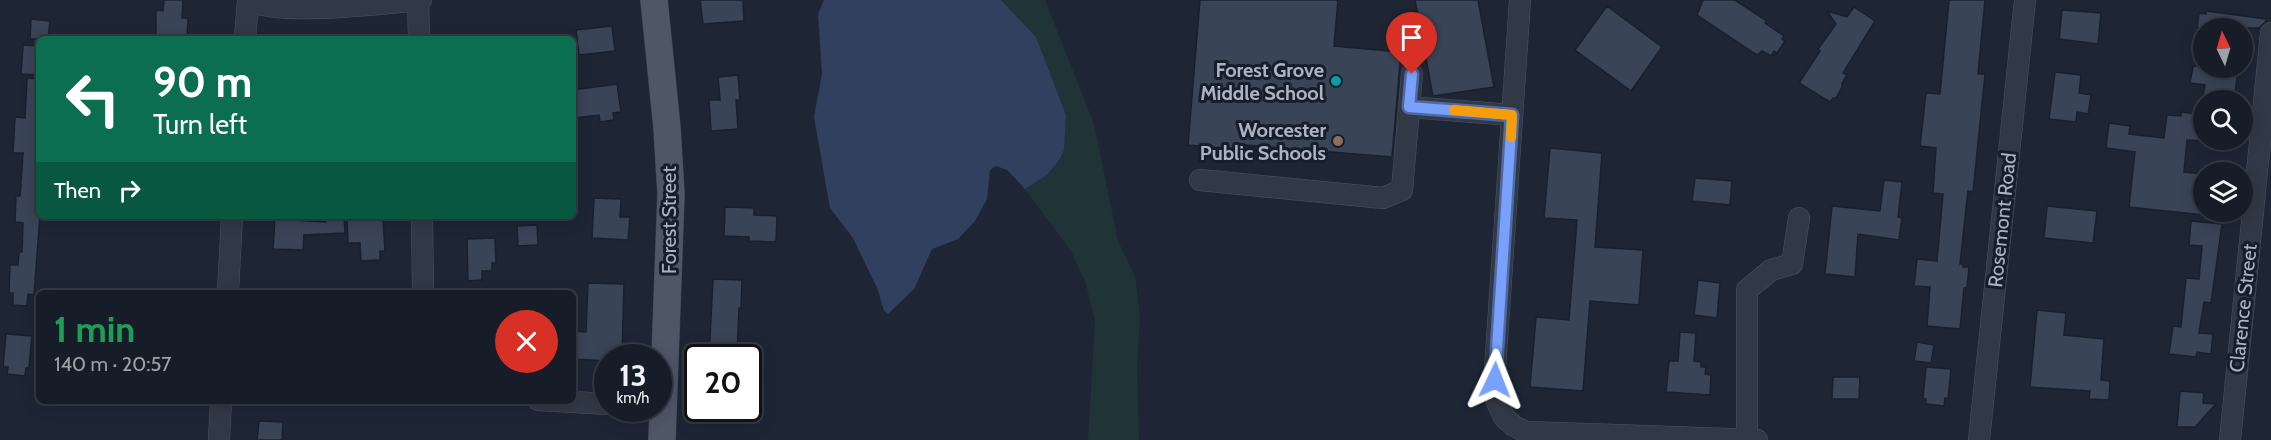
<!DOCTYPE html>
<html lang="en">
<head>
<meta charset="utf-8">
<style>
  :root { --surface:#161c28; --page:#1f2530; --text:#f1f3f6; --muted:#9ea1a8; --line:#353a45 }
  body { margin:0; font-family:Cabin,sans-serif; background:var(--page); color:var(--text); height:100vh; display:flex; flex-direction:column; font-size:22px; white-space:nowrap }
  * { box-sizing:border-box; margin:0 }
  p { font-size:20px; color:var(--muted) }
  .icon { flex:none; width:33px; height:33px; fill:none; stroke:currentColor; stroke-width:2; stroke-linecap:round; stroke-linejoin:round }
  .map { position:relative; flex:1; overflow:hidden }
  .panel { position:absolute; left:36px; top:290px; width:540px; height:114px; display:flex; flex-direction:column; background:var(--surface); border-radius:9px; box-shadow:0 3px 15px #0003,0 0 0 2px var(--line) }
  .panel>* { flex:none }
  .top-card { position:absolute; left:36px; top:36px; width:540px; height:183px; border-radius:9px; box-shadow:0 3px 15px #0003,0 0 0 2px var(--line); background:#0b6e4f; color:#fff; overflow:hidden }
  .needle { width:39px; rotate:355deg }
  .fabs { position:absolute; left:2193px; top:18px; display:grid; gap:12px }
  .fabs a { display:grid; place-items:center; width:60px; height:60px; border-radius:50%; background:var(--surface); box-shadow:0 3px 15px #0003,0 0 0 2px var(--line); font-size:30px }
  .speed { position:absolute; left:594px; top:344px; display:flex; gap:12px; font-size:30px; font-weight:700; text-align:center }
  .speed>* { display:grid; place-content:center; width:78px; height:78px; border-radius:50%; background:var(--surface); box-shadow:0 3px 15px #0003,0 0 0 2px var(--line); line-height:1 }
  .speed small { font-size:15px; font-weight:400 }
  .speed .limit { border:3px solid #111; border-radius:9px; background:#fff; color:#111 }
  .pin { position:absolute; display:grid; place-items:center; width:51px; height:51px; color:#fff; margin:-62px -26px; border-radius:50% 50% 50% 0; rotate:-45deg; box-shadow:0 0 6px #0007 }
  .pin .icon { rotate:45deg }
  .me { position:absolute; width:66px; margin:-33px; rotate:2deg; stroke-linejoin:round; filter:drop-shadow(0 0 4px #0008) }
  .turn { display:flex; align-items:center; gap:21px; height:126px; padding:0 18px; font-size:27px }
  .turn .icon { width:78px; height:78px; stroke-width:2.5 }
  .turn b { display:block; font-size:42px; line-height:51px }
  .then { display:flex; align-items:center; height:57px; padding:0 18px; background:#0003; gap:12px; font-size:22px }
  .round { display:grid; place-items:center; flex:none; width:63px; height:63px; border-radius:32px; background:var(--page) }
  .summary { display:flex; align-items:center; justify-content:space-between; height:102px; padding:0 18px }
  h1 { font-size:36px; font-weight:800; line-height:45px; color:#1e9e55 }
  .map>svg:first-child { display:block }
  .green { fill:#203337 }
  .water { fill:#30405e }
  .building { fill:#3a4457; stroke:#19202d; stroke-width:1.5 }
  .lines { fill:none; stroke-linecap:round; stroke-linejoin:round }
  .minor-casing { stroke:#4c5362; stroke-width:22 }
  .major-casing { stroke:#3b4250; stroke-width:28 }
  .minor { stroke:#323946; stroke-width:21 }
  .major { stroke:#4f5767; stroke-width:27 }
  .route-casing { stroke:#4f69a3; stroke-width:15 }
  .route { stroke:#79a1fb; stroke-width:10 }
  .slow { stroke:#f59e0b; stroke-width:10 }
  .culture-dot { fill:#0f9aa8; stroke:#171e2b; stroke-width:2 }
  .education-dot { fill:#8d6e63; stroke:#171e2b; stroke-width:2 }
  .labels { text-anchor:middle; stroke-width:6; stroke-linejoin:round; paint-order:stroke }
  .poi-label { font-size:20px; font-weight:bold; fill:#abb3c4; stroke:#171e2b; text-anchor:end }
  .street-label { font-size:20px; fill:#abb3c4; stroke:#171e2b }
</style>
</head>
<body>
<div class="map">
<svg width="2271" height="440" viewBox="0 0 2271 440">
  <rect width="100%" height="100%" fill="#1e2636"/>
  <path class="green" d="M1001,0H1045L1094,124L1118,241L1135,276L1140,316L1137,366L1139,440H1088L1095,321L1086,284L1071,251L1025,189L1046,175L1066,115L1036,37Z"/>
  <path class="water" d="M824,0H1001L1036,37L1066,115L1064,150L1059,160L1047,175L1025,189L1007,170L996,166L990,170L987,199L975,221L958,239L932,249L914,289L888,314L884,311L878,290L853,238L830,208L814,117L822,74L818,14Z"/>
  <path class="building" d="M164,0H183L182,18H188L187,39L156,38V10L163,11Z
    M700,0H743L744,21L703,24Z
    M1200,0H1338L1334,46L1401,52L1392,157L1245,145V150L1188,145Z
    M1415,0H1478L1494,87L1433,96Z
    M1703,0H1735L1767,21L1765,23L1784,36L1782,39L1785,41L1777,53L1774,51L1771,56L1762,51L1757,55L1697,15Z
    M1949,0H1985L1978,74H1985L1973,192L1968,191L1960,264H1963V267H1969L1967,288H1964L1960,329L1927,326L1930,287L1914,286L1917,259L1937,261L1943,194L1933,193L1936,148L1920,146L1926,93L1940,94Z
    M1607,6L1662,47L1631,91L1575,50Z
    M1854,7L1875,21L1843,73L1847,75L1842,83V87L1836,98H1833L1830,102L1799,83L1820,51L1818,49L1836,24L1827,11L1847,17Z
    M2062,10L2101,13L2098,44L2059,39Z
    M2206,11L2266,19V21L2259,28H2197L2199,13L2206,14Z
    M31,19L50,21L48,39H30Z
    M612,26L615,51L579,55L576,30Z
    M23,45L39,46V75L21,74Z
    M2193,66L2238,68L2235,94H2226L2225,100H2202L2205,85L2190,83Z
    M2055,72L2081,75L2079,93L2091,95L2088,114L2077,112L2076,122L2049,119Z
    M738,75L740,100H736L738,129L711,131L709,100H720L718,77Z
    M27,78L39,79L40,216L34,295L28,294L27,306L13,305V293H9L10,265H18L19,252H22L23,223L15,222L16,196H20L23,153H13L15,117L25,118Z
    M617,84L621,112L613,113L614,120L600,122L599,115L575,118L573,90Z
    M2181,112L2204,115V141L2187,140L2184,172L2204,174V215L2129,207L2135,152L2106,148L2109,123L2130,126L2129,134L2164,138L2167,115L2181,116Z
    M1550,148L1602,153L1595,247L1643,250L1639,305L1590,301L1583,391L1530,387L1536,317L1569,320L1577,220L1544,218Z
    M1695,178L1732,181L1730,205L1692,201Z
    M1884,180L1902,182L1898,217L1902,218L1899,240L1858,234L1855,277L1825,274L1832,206L1880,211Z
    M594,198L621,199L620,217H630L628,240L592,238Z
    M2047,206L2097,211L2093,243L2044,238Z
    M725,207L754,208V215L777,216L776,242L749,241V237L724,236Z
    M326,216H344L345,233L304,235L303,250L273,249L275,219L326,222Z
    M383,219L385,251H380V260L361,261L360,243H348L347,220Z
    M2191,221L2222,224L2211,303L2204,302L2199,333L2213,334L2211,354L2197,352L2196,357L2169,354L2173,326L2181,327L2186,278L2199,279L2202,246L2189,245Z
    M537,225L538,245L518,246L517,226Z
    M495,238L496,263H492V271H482V280L468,281L467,239Z
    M713,279L742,280L741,308H739L737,357H709Z
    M1698,280L1720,283L1717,318L1694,315Z
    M588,283L624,284L622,357H608V361L573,359V331L586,332Z
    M2037,310L2066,313L2064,335L2104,339L2101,380L2110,381L2109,400L2089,399L2090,391L2030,387Z
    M1680,332L1696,333L1694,361L1701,362V367H1706L1705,374L1711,375L1710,395L1666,392L1669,361H1678Z
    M6,334L32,336L29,368H26L25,376L7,374L8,367H3Z
    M1917,342L1934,345L1931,363L1914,361Z
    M1926,367L1951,369L1948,399L1945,398L1944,406L1926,404V399L1923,398Z
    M748,370L764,371L763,391L748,390Z
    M1833,377H1860L1859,399H1832Z
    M2180,391L2204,393L2203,403L2216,404L2195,427H2177Z
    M259,421L283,422L282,440H257Z"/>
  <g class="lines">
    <g class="minor-casing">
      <path id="minor" d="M249,0C278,17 384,3 421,0
        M418,0L419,39
        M1520,0L1495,369L1497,402L1504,417L1514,426L1526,432L1617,435V440
        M245,39L248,0
        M1409,107L1512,115
        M1200,180L1383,198L1402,190L1412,74
        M422,216L423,292
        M228,292L232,216
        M538,400L608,404
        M1617,435L1757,440
        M219,440L221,400
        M1747,440V290L1771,270L1792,264L1799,218
        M1979,440L2025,0
        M2230,440L2271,33"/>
    </g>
    <g class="major-casing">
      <path id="major" d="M654,0L667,128L671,194L662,440"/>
    </g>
    <use href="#minor" class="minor"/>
    <use href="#major" class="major"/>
  </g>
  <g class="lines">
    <g class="route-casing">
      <path id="route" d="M1412,74L1409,107L1512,115L1495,380"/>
    </g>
    <use href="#route" class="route"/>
    <path class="slow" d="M1454,110L1512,115L1511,137"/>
  </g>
  <circle class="culture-dot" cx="1336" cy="81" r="6"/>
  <circle class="education-dot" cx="1338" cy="141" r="6"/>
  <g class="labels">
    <g class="poi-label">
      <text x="1324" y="77">Forest Grove<tspan x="1324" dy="23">Middle School</tspan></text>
      <text x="1326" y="137">Worcester<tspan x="1326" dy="23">Public Schools</tspan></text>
    </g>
    <g class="street-label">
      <text transform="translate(669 220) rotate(-90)" y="7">Forest Street</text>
      <text transform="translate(2002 220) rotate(-84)" y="7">Rosemont Road</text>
      <text transform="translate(2243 308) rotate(-84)" y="7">Clarence Street</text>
    </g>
  </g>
</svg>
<div class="fabs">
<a><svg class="needle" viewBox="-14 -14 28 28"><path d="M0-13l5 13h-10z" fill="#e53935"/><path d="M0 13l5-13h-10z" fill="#9ea1a8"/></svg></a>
<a><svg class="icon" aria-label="search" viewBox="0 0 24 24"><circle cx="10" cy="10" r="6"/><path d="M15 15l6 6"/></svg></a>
<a><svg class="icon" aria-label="layers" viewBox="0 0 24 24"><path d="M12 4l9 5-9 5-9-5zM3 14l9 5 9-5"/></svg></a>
</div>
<div class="speed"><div>13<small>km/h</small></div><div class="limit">20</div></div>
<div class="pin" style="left:1412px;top:74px;background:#d93025"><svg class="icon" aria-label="arrive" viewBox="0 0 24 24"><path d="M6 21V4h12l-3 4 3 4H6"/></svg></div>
<svg class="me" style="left:1495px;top:380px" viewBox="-20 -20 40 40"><path d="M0-17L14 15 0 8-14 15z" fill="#79a1fb" stroke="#fff" stroke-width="4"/></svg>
<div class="top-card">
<div class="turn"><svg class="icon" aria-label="left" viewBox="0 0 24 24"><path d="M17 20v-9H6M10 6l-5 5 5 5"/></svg><div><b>90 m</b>Turn left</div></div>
<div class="then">Then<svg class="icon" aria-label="right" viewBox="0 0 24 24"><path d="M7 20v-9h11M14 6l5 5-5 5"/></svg></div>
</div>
<section class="panel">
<div class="summary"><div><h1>1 min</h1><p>140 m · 20:57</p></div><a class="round" style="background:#d93025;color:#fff"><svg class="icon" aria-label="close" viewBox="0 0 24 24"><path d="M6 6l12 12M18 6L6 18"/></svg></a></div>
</section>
</div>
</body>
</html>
